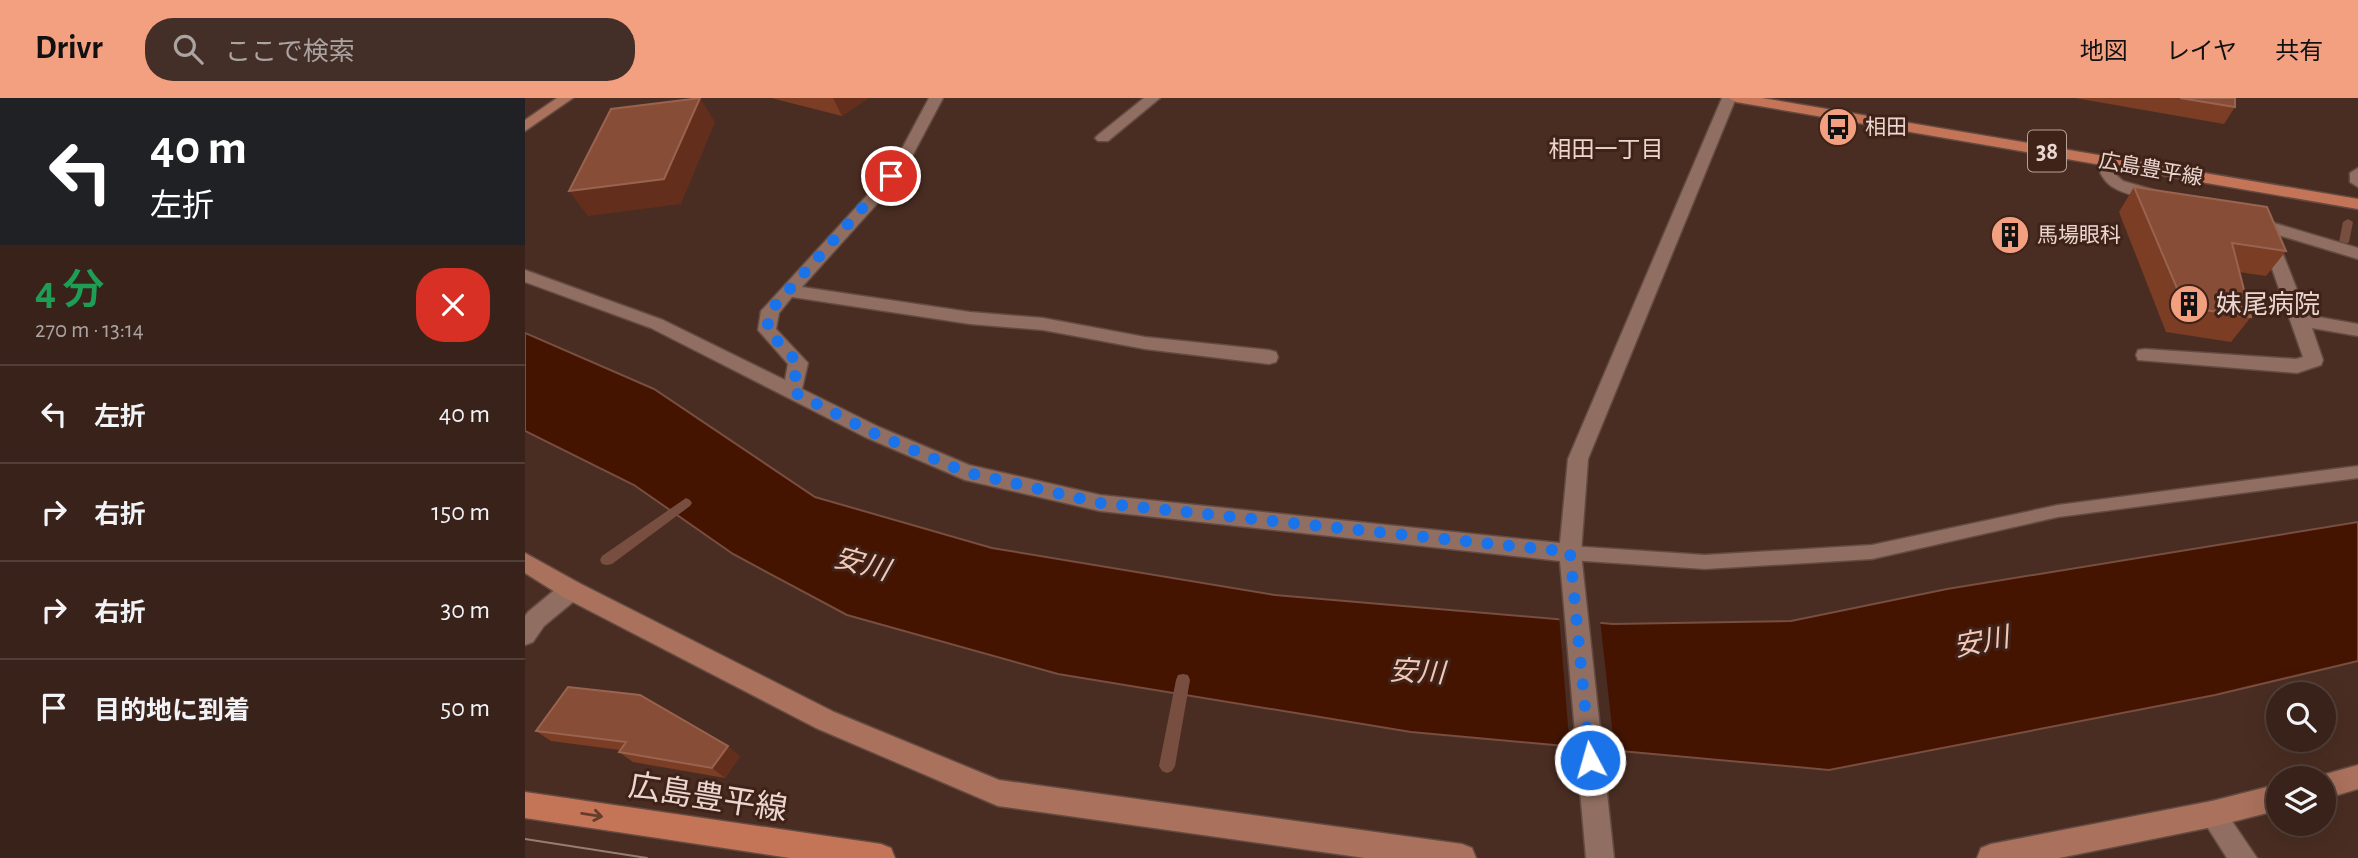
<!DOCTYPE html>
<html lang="ja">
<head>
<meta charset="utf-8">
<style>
  :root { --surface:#38221a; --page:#432f27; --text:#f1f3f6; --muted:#aba4a2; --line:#523f39; --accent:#f3a081 }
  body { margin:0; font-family:"Alegreya Sans","Noto Sans JP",sans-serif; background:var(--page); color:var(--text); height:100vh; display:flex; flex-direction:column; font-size:26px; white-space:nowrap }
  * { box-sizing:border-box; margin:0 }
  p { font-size:23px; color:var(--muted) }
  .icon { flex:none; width:38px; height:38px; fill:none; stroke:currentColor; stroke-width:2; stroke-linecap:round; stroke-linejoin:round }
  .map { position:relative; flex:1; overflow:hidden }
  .panel { display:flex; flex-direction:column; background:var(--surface); width:525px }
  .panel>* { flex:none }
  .hud { background:#202124; color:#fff; overflow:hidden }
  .tools { position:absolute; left:1741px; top:584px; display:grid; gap:14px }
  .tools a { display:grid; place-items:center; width:70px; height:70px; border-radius:50%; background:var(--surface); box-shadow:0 7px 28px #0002,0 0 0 2px var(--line); font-size:35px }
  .pin { position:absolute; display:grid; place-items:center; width:60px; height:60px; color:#fff; margin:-30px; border:4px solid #fff; border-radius:50%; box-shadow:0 2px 7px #0007 }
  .me { position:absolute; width:77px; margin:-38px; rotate:354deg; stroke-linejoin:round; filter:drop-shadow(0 0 5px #0008) }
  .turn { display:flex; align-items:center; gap:24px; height:147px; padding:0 35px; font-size:32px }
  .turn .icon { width:91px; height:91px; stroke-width:2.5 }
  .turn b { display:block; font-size:49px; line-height:60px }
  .round { display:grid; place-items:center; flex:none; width:74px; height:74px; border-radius:28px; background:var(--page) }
  .headline { display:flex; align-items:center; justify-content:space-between; height:119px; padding:0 35px }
  h1 { font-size:42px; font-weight:600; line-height:52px; color:#1e9e55 }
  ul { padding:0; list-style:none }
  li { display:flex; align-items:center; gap:21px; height:98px; padding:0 35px; border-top:2px solid var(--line) }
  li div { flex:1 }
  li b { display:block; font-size:26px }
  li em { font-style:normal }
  header { display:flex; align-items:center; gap:42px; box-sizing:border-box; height:98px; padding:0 35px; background:var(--accent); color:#111 }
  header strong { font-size:33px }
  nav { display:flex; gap:38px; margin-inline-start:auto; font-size:24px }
  .search { width:490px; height:63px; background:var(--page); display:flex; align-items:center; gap:18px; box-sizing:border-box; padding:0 24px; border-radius:28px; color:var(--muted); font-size:26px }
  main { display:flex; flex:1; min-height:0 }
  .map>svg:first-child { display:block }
  .water { fill:#451401; stroke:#774e3f; stroke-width:2 }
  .pier { fill:#4a2d22 }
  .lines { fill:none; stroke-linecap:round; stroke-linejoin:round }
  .stream { fill:#774e3f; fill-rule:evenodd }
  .lane-casing { stroke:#644b42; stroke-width:3 }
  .street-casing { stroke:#644b42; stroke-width:3 }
  .secondary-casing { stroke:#644b42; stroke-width:3 }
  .primary-casing { stroke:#644b42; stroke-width:3 }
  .lane { fill:#906e61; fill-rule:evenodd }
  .street { fill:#906e61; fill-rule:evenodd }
  .secondary { fill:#aa715c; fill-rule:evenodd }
  .primary { fill:#c57557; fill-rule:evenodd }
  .tram { stroke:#977e75; stroke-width:2 }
  .wall { fill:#7c3d25 }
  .shaded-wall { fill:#632f1c }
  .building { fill:#884d37; stroke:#98634f; stroke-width:2 }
  .oneway { stroke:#673c2c }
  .route { stroke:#1a73e8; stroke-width:12; stroke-dasharray:0 21.6 }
  .labels { text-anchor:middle; stroke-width:6; stroke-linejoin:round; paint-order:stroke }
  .far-poi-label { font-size:21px; fill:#ebd7d0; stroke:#3f2319; text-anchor:start }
  .far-street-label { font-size:21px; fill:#ebd7d0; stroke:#3f2319 }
  .far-neighbourhood-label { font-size:23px; fill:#ebd7d0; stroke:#3f2319 }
  .shield { fill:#3f2319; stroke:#b7a199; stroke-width:2 }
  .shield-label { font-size:24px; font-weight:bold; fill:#ebd7d0 }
  .poi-label { font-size:26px; fill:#ebd7d0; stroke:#3f2319; text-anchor:start }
  .water-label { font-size:28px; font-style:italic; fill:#f2c8b8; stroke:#3f2319 }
  .near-street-label { font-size:32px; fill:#ebd7d0; stroke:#3f2319 }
</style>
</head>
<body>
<header>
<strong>Drivr</strong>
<div class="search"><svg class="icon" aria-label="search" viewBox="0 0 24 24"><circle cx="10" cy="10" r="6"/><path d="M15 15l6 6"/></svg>ここで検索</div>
<nav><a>地図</a><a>レイヤ</a><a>共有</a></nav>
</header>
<main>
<section class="panel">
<div class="hud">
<div class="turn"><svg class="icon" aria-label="left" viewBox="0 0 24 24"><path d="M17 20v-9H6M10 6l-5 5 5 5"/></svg><div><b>40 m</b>左折</div></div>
</div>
<div class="headline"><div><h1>4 分</h1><p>270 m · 13:14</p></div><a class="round" style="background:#d93025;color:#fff"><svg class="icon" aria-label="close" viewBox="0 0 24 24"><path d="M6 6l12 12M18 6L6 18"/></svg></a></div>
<ul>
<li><svg class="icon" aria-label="left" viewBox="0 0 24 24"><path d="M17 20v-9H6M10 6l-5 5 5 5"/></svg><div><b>左折</b></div><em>40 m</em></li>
<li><svg class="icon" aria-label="right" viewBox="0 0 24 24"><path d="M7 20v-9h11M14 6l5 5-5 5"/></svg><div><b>右折</b></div><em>150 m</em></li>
<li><svg class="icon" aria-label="right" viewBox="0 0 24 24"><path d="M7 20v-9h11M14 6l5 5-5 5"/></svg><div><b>右折</b></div><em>30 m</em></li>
<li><svg class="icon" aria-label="arrive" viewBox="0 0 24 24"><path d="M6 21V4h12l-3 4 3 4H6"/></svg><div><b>目的地に到着</b></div><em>50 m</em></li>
</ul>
</section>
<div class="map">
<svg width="1833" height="760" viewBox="0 0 1833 760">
  <rect width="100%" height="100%" fill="#4a2d22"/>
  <path class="water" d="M0,235L129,291L290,399L467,450L750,497L1088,526L1266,523L1422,491L1833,424V563L1690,597L1304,672L886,634L533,576L322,517L208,456L109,387L0,333Z"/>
  <path class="pier" d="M1034,518L1075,522L1090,656L1045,652Z"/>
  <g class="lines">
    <path class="stream" d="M1823,121L1828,124L1824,144L1819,147L1814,144L1818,124Z
      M161,400L165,402L167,405L165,408L87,466L82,467L77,466L75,462L77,458Z
      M658,576L663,577L665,582L650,668L647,673L642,675L637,673L634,668L651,582L653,577Z"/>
    <g class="lane-casing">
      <path id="lane" d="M1833,368V380L1533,419L1347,461L1180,471L1045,462L1039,460L1037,455L1039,450L1045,448L1180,457L1347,447L1533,407Z"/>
    </g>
    <g class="street-casing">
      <path id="street" d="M404,0H418L384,64L359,98L277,189L445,214L518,220L620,239L744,252L751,254L753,259L751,264L744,266L620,251L518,232L445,226L267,199L254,215L251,231L283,265L277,291L354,329L444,367L575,397L1035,445L1043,361L1197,0H1211L1063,361L1056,455L1089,760H1061L1035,463L575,413L440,382L340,339L126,230L0,184V172L138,222L260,282L263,266L233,232L236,213L347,92L372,60Z
        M619,0H635L583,43H573L570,40L573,37Z
        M1580,57L1585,59L1590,76L1598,83L1639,95L1641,98L1639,101L1633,103C1605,96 1576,95 1572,62Z
        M1833,70V89L1825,84V75Z
        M1729,119L1833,150V161L1750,136L1782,217L1833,226V238L1787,230L1798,262L1796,267L1772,275L1613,262L1611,257L1613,252L1620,251L1771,261L1778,259L1736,139L1744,134L1723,128L1721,124Z
        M46,482L54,485L57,492L54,499L19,528L8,544L0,547V518L3,514L38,485Z
        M1687,703L1696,707L1732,760H1702L1674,716L1678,707Z"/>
    </g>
    <g class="secondary-casing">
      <path id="secondary" d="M32,0H48L0,33V22Z
        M0,455L54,485L309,614L474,682L937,746L947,750L951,760H840L473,708L291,630L38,499L0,475Z
        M1833,667V691L1799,701V681L1790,679Z
        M1754,686V712L1687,729L1534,760H1452L1456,750L1466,746L1687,703Z"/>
    </g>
    <g class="primary-casing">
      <path id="primary" d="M1204,0H1237L1833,101V111L1211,4Z
        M0,694L356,746L366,750L370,760H265L0,720Z"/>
    </g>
    <use href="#lane" class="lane"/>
    <use href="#street" class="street"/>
    <use href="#secondary" class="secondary"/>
    <use href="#primary" class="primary"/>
    <path class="tram" d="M0,741L122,760"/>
  </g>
  <path class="wall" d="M246,0H343L317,18Z
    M1550,0H1710V9L1699,26Z
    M1609,89L1761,153L1741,178L1714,174L1726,219L1706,244L1641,234L1594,114Z
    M11,633L215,658L200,680L108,664L94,654L95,652L26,643Z"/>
  <path class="shaded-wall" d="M175,0L190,24L156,106L63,118L44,93Z
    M308,0H343L317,18Z
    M203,648L215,658L200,680L187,670Z"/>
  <path class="building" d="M175,0L139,81L44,93L86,11Z
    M1655,0H1710V9Z
    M1609,89L1742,109L1761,153L1707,145L1726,219L1660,209Z
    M43,589L115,597L203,648L187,670L94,654L101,644L11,633Z"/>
  <defs><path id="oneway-shaft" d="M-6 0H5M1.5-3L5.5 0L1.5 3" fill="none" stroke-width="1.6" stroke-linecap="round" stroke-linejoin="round" transform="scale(1.75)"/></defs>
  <use class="oneway" href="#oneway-shaft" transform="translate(67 717) rotate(9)"/>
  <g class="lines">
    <path class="route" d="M366,78L245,213L242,232L273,265L267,293L346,334L440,374L575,405L1045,454L1065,662"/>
  </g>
  <defs>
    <g id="bus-disc" transform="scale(2.0125)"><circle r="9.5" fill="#f3a081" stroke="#3f2319"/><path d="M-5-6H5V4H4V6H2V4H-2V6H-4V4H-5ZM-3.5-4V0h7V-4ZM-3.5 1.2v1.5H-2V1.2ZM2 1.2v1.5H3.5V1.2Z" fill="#111"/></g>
    <g id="building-disc" transform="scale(2.0125)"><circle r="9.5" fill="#f3a081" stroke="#3f2319"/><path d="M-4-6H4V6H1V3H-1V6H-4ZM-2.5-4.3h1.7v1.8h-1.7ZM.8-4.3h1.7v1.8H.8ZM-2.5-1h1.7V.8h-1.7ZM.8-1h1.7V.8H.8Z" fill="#111"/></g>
  </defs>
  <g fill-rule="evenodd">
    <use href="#bus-disc" x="1313" y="29"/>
    <use href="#building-disc" x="1485" y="137"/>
    <use href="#building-disc" x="1664" y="206"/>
  </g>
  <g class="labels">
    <g class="far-poi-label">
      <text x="1340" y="36">相田</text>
      <text x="1512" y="144">馬場眼科</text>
    </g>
    <g class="far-street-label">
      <text transform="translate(1626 71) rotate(10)" y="7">広島豊平線</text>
    </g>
    <g class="far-neighbourhood-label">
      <text x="1081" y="59">相田一丁目</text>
    </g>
    <rect class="shield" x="1503" y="32.5" width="38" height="41" rx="5"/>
    <g class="shield-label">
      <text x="1522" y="61">38</text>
    </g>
    <g class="poi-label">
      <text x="1691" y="215">妹尾病院</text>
    </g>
    <g class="water-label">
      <text transform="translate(337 465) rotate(15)" y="10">安川</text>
      <text transform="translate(1456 543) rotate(-11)" y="10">安川</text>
      <text transform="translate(892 573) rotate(3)" y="10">安川</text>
    </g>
    <g class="near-street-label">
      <text transform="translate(183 699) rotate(9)" y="11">広島豊平線</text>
    </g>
  </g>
</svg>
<div class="tools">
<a><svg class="icon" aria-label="search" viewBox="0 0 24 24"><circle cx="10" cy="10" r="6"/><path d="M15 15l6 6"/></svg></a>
<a><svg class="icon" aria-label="layers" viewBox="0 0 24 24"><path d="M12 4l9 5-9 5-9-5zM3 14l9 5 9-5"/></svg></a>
</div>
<div class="pin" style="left:366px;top:78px;background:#d93025"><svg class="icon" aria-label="arrive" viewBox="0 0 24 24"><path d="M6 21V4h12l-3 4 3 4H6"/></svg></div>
<svg class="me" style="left:1065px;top:662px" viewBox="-20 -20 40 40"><circle r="17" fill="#1a73e8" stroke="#fff" stroke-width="3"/><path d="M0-11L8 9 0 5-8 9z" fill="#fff"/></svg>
</div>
</main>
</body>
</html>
